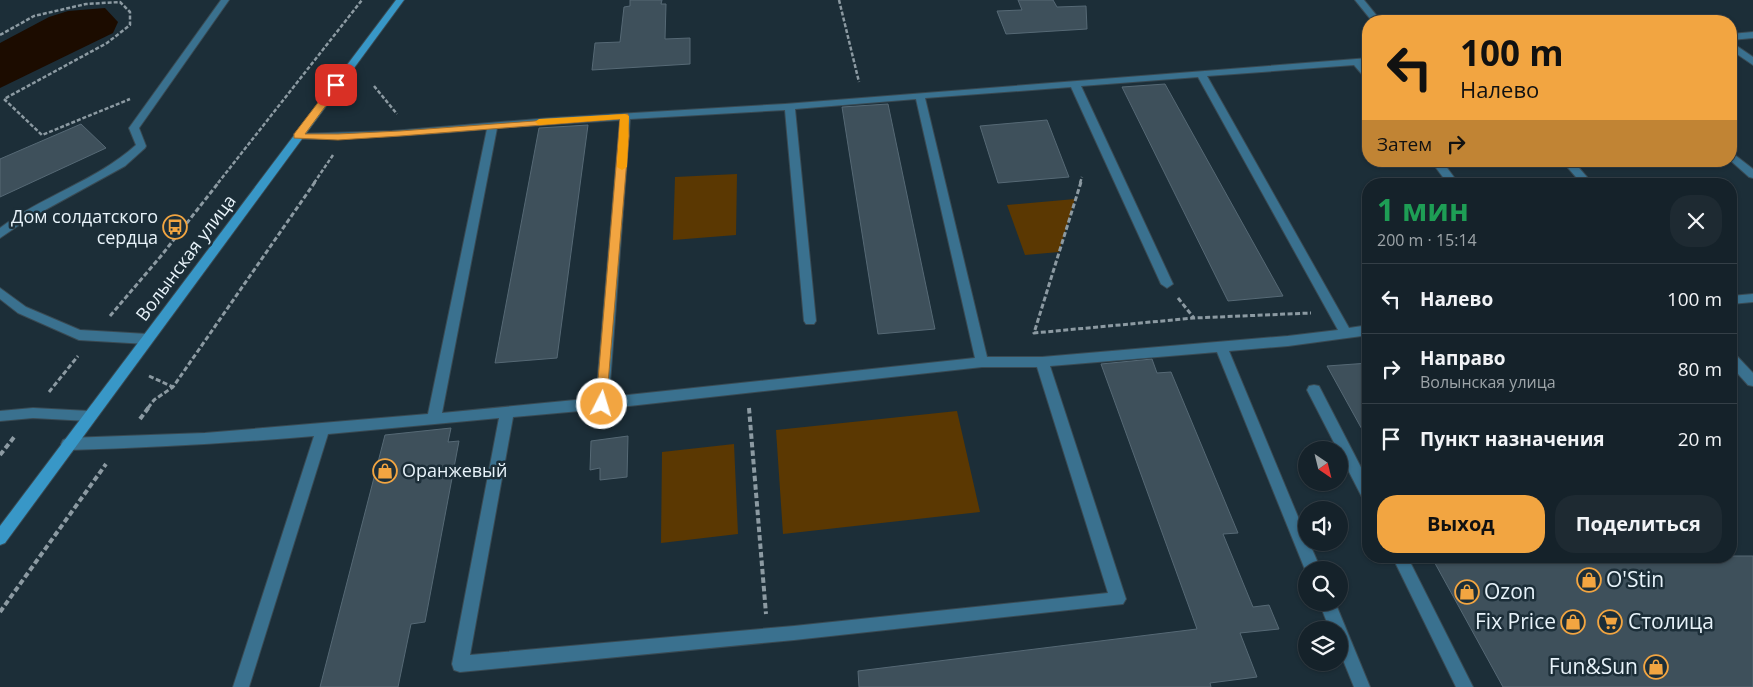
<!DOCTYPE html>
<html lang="ru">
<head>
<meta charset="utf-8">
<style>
  :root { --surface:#15222a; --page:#1e2a32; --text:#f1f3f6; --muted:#9da4a8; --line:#343f47; --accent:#f2a541 }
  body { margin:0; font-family:"Open Sans",sans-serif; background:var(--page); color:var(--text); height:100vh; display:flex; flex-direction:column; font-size:19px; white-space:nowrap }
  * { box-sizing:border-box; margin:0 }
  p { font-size:16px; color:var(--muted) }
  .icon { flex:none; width:28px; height:28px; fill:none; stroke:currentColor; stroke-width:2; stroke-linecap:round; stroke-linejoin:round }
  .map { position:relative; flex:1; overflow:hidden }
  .side { position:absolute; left:1362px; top:178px; width:375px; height:385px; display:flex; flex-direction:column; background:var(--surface); border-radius:20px; box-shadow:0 1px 4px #0004,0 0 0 1px var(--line) }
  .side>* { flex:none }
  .banner { position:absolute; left:1362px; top:15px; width:375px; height:152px; border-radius:20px; box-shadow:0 1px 4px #0004,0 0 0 1px var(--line); background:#f2a541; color:#111; overflow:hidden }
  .needle { width:32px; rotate:145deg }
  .buttons { position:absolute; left:1298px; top:441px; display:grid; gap:10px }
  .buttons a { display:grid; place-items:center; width:50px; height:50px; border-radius:50%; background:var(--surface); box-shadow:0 1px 4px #0004,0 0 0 1px var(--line); font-size:25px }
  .pin { position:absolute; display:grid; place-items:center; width:42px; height:42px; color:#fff; margin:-21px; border-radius:10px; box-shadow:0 2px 8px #0006 }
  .me { position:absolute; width:55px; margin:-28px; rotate:5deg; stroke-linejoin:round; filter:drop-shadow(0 0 4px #0008) }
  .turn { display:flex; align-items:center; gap:18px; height:105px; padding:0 15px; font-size:22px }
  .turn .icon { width:65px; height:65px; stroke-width:2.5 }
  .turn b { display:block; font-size:35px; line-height:42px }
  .then { display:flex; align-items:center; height:48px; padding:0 15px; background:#0003; gap:10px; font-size:19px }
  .round { display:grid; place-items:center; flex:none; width:52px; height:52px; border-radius:20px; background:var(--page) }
  .overview { display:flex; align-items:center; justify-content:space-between; height:85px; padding:0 15px }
  h1 { font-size:30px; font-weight:700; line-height:38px; color:#1e9e55 }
  .cta { display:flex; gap:10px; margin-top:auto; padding:10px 15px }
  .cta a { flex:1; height:58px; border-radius:20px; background:var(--accent); color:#111; font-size:20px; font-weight:700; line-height:58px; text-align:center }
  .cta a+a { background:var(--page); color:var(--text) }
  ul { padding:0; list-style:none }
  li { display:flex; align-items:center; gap:15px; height:70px; padding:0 15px; border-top:1px solid var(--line) }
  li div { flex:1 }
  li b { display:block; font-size:19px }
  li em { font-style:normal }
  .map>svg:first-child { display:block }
  .green { fill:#5b3802 }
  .water { fill:#1c0c00 }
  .building { fill:#3e505b; stroke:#566975 }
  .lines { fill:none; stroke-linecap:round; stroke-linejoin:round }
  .lane-casing { stroke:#394a53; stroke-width:2 }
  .secondary-casing { stroke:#394a53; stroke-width:2 }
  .path-far2 { stroke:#8c9aa2; stroke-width:2.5; stroke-dasharray:4 2; stroke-linecap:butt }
  .path-far1 { stroke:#8c9aa2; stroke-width:3; stroke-dasharray:5 2.5; stroke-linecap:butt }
  .path { stroke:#8c9aa2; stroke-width:4; stroke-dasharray:5.5 3; stroke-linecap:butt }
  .lane { fill:#3a718f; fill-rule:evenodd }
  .secondary { fill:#3897c7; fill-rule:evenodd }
  .route { fill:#f2a541; stroke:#9d6b2a }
  .slow { fill:#f59e0b }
  .labels { text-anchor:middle; stroke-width:5; stroke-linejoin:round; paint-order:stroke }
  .poi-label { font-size:18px; fill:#e8f3fa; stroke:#1c2e38; text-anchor:end }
  .street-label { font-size:18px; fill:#e8f3fa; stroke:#1c2e38 }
  .near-poi-label { font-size:21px; fill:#e8f3fa; stroke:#1c2e38; text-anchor:start }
</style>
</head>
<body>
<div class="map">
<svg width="1753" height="687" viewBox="0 0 1753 687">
  <rect width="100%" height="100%" fill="#1c2e38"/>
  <path class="green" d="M737,174L736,235L673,240L675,177Z
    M1075,199L1059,252L1025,255L1007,205Z
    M957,411L980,512L783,534L776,430Z
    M734,444L738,534L661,543L662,452Z"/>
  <path class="water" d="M105,8L118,22L113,33L0,88V43L49,17L68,11Z"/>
  <path class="building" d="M630,0H662L661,4H666L665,39L690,38V64L592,70L595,43L620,42L624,7L630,6Z
    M1018,0H1053L1057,7L1086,6L1087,29L1006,34L997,11L1022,10Z
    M1165,84L1283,296L1228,301L1122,87Z
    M888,104L935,329L878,334L842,107Z
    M1047,120L1069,177L998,183L980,126Z
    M81,124L106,148L0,197V159Z
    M588,125L557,358L495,363L539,128Z
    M1152,359L1157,373L1171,372L1238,533L1223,534L1253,607L1269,605L1279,629L1240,633L1257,677L1210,683L1211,687H859L858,671L1197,629L1101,364Z
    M1369,363V442L1327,366Z
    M451,428L448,442L459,441L425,622L411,624L398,687H320L385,435Z
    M628,436L627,477L600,480V468L590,470L591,441Z
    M1431,556H1753V687H1503Z"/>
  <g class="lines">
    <g class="lane-casing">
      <path id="lane" d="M221,0H229L139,128L146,146L145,148L125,166L25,221L0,238V228C42,196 96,181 136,145L129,128Z
        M1355,0H1364L1381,21H1372Z
        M1753,32V38L1731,40V34Z
        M1731,42L1753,57V65L1731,50Z
        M1369,58V64H1364L1369,71V80L1366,79L1354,65L1207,76L1349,328L1369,325V335L1288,346L1229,351L1306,536V542H1309L1321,570H1306V572L1217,352L1050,366L1126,599L1123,604L794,640L460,672L454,670L452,664L499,418L328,434L249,687H233L314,436C232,443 150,448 68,450L63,448L61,444L63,440L68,438L205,433L428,414L487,129C424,135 361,139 298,139L294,138V134L392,131L550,118L785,104ZM1198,77L1338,330L1288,336L1042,357H987L925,98L1071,87L1161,284L1167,288L1173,284L1081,86ZM916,99L975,358L609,397L630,119L785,110L804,321L806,324H814L816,321L795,109ZM620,120L596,398L442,413L497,128ZM982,367H1037L1108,593L794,626L470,655L513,417L602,409Z
        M1731,152L1753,169V178L1749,177L1731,161Z
        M1431,161H1442L1459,184H1448Z
        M1562,161H1573L1593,184H1582Z
        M0,288L26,307L80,330L147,334L151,336L153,339L151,342L147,344L79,340L18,313L0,299Z
        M1753,294V302L1731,304V296Z
        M1731,352L1735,354L1753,373V386L1748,385L1731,366Z
        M1314,385L1319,386L1369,483V503L1364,501L1307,390L1309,386Z
        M33,408L89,411L94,412L96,416L94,420L89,421L33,418L0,421V411Z
        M1392,556H1407L1473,687H1456Z
        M1319,602H1335L1370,687H1354L1339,650V630H1330Z"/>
    </g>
    <g class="secondary-casing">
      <path id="secondary" d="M396,0H404L5,543L0,545V526Z"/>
    </g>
    <path class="path-far2" d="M839,0L859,82
      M0,35L34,16L86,4L120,2L130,12V25L107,43L4,99L42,135L130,99
      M374,86L397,114
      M218,183L362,0
      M314,183L333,155
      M1080,183L1082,177"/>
    <path class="path-far1" d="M1081,182L1034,333L1194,318L1311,313
      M1178,298L1194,318
      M110,316L161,256L219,182
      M149,376L173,387
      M49,392L78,356
      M148,408L154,400L173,387L315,182"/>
    <path class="path" d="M749,408L766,614
      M140,419L149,407
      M0,455L15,436
      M0,612L106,464"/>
    <use href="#lane" class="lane"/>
    <use href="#secondary" class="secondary"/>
  </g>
  <path class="route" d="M336,82L341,85L305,134H338L400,131L628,114L629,136L606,407H598L596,404L620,119L400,136L338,140L294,138V134L333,83Z"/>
  <path class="slow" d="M625,114L629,116L627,167L622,170L617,167L620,119L539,125L535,122L539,119Z"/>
  <defs>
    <g id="bus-ring" transform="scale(1.25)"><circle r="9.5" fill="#1c2e38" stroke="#f2a541" stroke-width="1.5"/><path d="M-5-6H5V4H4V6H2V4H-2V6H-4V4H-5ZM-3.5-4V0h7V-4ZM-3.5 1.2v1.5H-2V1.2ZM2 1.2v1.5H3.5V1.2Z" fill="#f2a541"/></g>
    <g id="shop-ring" transform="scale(1.25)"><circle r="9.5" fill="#1c2e38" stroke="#f2a541" stroke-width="1.5"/><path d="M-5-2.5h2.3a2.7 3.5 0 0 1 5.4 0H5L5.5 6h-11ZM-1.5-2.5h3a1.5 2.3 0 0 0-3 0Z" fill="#f2a541"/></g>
    <g id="supermarket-ring" transform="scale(1.25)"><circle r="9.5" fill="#1c2e38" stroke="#f2a541" stroke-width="1.5"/><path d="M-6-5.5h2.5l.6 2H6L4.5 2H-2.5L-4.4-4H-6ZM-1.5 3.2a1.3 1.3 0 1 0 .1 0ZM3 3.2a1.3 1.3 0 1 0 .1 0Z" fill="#f2a541"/></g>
  </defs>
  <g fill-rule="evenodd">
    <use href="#bus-ring" x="175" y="227"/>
    <use href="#shop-ring" x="385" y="471"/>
    <use href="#shop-ring" x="1589" y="580"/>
    <use href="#shop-ring" x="1467" y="592"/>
    <use href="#shop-ring" x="1573" y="622"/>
    <use href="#supermarket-ring" x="1610" y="622"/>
    <use href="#shop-ring" x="1656" y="667"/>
  </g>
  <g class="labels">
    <g class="poi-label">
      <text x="158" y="223">Дом солдатского<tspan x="158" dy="21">сердца</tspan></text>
      <text x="402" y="477" text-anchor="start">Оранжевый</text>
    </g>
    <g class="street-label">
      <text transform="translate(186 258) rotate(-53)" y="6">Волынская улица</text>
    </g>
    <g class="near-poi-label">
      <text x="1606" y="587">O'Stin</text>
      <text x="1484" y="599">Ozon</text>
      <text x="1556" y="629" text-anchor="end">Fix Price</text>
      <text x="1628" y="629">Столица</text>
      <text x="1638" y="674" text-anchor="end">Fun&amp;Sun</text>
    </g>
  </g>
</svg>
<div class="buttons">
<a><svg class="needle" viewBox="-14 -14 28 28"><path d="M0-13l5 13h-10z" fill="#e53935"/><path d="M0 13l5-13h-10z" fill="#9da4a8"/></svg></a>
<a><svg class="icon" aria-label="sound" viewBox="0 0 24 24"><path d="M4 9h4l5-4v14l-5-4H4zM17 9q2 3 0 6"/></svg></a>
<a><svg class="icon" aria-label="search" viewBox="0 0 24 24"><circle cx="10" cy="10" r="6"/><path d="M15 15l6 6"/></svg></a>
<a><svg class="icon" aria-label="layers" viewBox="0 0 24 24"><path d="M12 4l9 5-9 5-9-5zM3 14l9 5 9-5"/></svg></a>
</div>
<div class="pin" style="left:336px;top:85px;background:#d93025"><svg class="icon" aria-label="arrive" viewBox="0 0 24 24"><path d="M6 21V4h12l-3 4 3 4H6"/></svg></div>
<svg class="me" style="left:602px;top:404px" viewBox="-20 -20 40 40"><circle r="17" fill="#f2a541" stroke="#fff" stroke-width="3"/><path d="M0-11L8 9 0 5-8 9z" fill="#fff"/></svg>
<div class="banner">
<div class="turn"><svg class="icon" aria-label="left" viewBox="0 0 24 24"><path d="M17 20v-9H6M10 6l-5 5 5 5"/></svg><div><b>100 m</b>Налево</div></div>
<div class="then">Затем<svg class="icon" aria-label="right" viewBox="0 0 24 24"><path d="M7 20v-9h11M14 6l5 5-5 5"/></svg></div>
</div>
<section class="side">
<div class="overview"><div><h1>1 мин</h1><p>200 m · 15:14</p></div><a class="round"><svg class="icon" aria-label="close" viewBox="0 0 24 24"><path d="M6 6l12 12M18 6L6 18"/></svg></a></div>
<ul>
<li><svg class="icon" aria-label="left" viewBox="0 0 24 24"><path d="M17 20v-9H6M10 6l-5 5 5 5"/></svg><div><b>Налево</b></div><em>100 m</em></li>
<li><svg class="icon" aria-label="right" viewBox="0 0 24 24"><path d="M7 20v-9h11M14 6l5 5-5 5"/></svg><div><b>Направо</b><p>Волынская улица</p></div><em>80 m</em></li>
<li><svg class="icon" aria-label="arrive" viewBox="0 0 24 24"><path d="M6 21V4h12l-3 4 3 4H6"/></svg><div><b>Пункт назначения</b></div><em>20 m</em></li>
</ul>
<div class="cta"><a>Выход</a><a>Поделиться</a></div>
</section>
</div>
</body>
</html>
